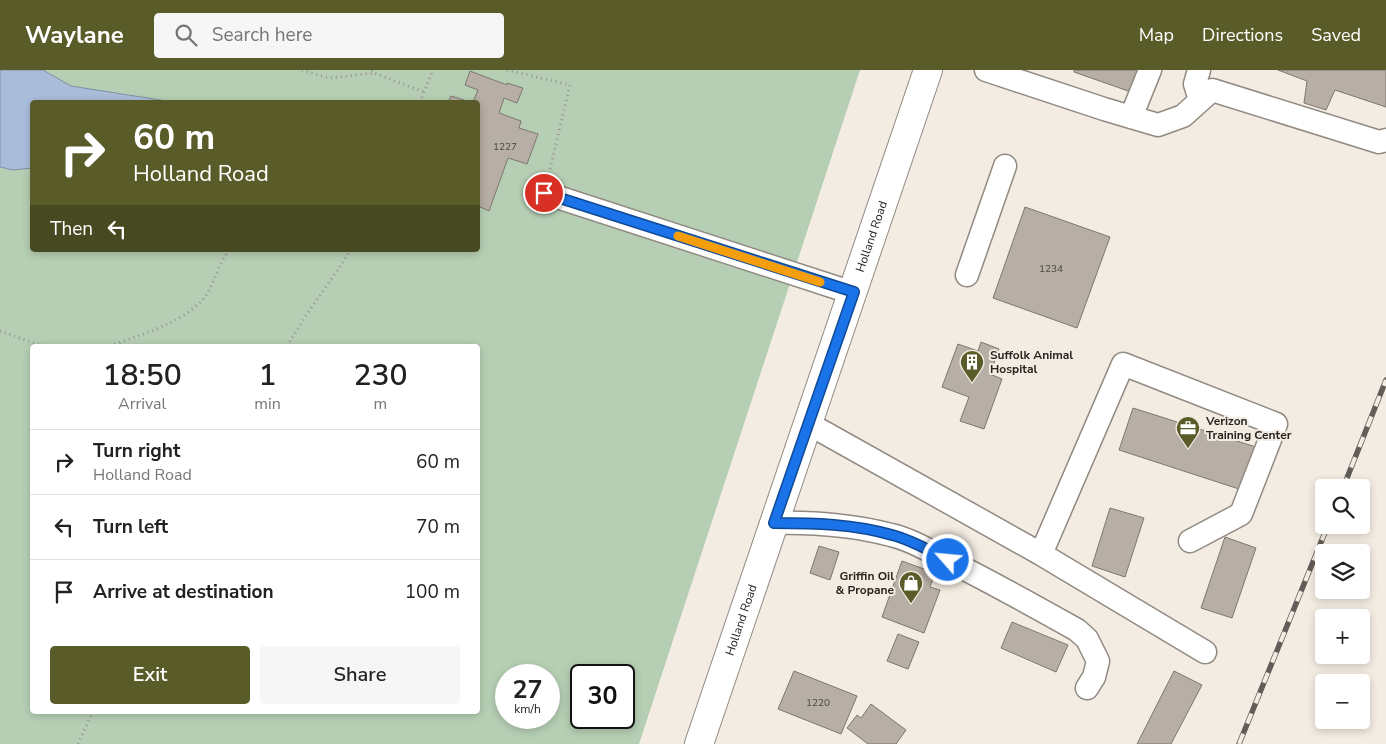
<!DOCTYPE html>
<html lang="en">
<head>
<meta charset="utf-8">
<style>
  :root { --surface:#fff; --page:#f6f6f6; --text:#222; --muted:#767676; --line:#e0e0e0; --accent:#595c29 }
  body { margin:0; font-family:"Nunito Sans",sans-serif; background:var(--page); color:var(--text); height:100vh; display:flex; flex-direction:column; font-size:19px; white-space:nowrap }
  * { box-sizing:border-box; margin:0 }
  p { font-size:16px; color:var(--muted) }
  .icon { flex:none; width:28px; height:28px; fill:none; stroke:currentColor; stroke-width:2; stroke-linecap:round; stroke-linejoin:round }
  .map { position:relative; flex:1; overflow:hidden }
  .side { position:absolute; left:30px; top:274px; width:450px; height:370px; display:flex; flex-direction:column; background:var(--surface); border-radius:5px; box-shadow:0 2px 8px #0003 }
  .side>* { flex:none }
  .top-card { position:absolute; left:30px; top:30px; width:450px; height:152px; border-radius:5px; box-shadow:0 2px 8px #0003; background:#595c29; color:#fff; overflow:hidden }
  .fabs { position:absolute; left:1315px; top:409px; display:grid; gap:10px }
  .fabs a { display:grid; place-items:center; width:55px; height:55px; border-radius:5px; background:var(--surface); box-shadow:0 2px 8px #0003; font-size:25px }
  .speed { position:absolute; left:495px; top:594px; display:flex; gap:10px; font-size:25px; font-weight:700; text-align:center }
  .speed>* { display:grid; place-content:center; width:65px; height:65px; border-radius:50%; background:var(--surface); box-shadow:0 2px 8px #0003; line-height:1 }
  .speed small { font-size:12px; font-weight:400 }
  .speed .limit { border:2px solid #111; border-radius:8px; background:#fff; color:#111 }
  .pin { position:absolute; display:grid; place-items:center; width:42px; height:42px; color:#fff; margin:-21px; border:2px solid #fff; border-radius:50%; box-shadow:0 1px 5px #0007 }
  .me { position:absolute; width:55px; margin:-28px; rotate:297deg; stroke-linejoin:round; filter:drop-shadow(0 0 4px #0008) }
  .turn { display:flex; align-items:center; gap:18px; height:105px; padding:0 20px; font-size:22px }
  .turn .icon { width:65px; height:65px; stroke-width:2.5 }
  .turn b { display:block; font-size:35px; line-height:42px }
  .then { display:flex; align-items:center; height:48px; padding:0 20px; background:#0003; gap:10px; font-size:19px }
  .eta { display:flex; justify-content:space-evenly; align-items:center; height:85px; text-align:center }
  .eta b { font-size:30px; font-weight:600; line-height:35px }
  .action { display:flex; gap:10px; margin-top:auto; padding:10px 20px }
  .action a { flex:1; height:58px; border-radius:5px; background:var(--accent); color:#fff; font-size:20px; font-weight:600; line-height:58px; text-align:center }
  .action a+a { background:var(--page); color:var(--text) }
  ul { padding:0; list-style:none }
  li { display:flex; align-items:center; gap:15px; height:65px; padding:0 20px; border-top:1px solid var(--line) }
  li div { flex:1 }
  li b { display:block; font-size:19px }
  li em { font-style:normal }
  header { display:flex; align-items:center; gap:30px; box-sizing:border-box; height:70px; padding:0 25px; background:var(--accent); color:#fff }
  header strong { font-size:24px }
  nav { display:flex; gap:28px; margin-inline-start:auto; font-size:18px }
  .search { width:350px; height:45px; background:var(--page); display:flex; align-items:center; gap:12px; box-sizing:border-box; padding:0 18px; border-radius:5px; color:var(--muted); font-size:19px }
  .map>svg:first-child { display:block }
  .green { fill:#b6cfb4; fill-rule:evenodd }
  .water { fill:#a9bddb; stroke:#828fa3 }
  .building { fill:#b7aea5; stroke:#7f776f }
  .lines { fill:none; stroke-linecap:round; stroke-linejoin:round }
  .minor-casing { stroke:#918a81; stroke-width:25 }
  .major-casing { stroke:#918a81; stroke-width:30 }
  .path { stroke:#99938c; stroke-width:3; stroke-dasharray:1 4; stroke-linecap:butt }
  .minor { stroke:#fff; stroke-width:22 }
  .major { stroke:#fff; stroke-width:28 }
  .rail-casing { stroke:#625d58; stroke-width:5.5 }
  .rail { stroke:#f3ece2; stroke-width:4; stroke-dasharray:11; stroke-linecap:butt }
  .route-casing { stroke:#114b97; stroke-width:12 }
  .route { stroke:#1a73e8; stroke-width:9 }
  .slow { stroke:#f59e0b; stroke-width:9 }
  .labels { text-anchor:middle; stroke-width:4; stroke-linejoin:round; paint-order:stroke }
  .number-label { font-size:10px; fill:#4c4742 }
  .street-label { font-size:12px; fill:#282521; stroke:#f3ece2 }
  .poi-label { font-size:12px; font-weight:bold; fill:#282521; stroke:#f3ece2; text-anchor:start }
</style>
</head>
<body>
<header>
<strong>Waylane</strong>
<div class="search"><svg class="icon" aria-label="search" viewBox="0 0 24 24"><circle cx="10" cy="10" r="6"/><path d="M15 15l6 6"/></svg>Search here</div>
<nav><a>Map</a><a>Directions</a><a>Saved</a></nav>
</header>
<div class="map">
<svg width="1386" height="674" viewBox="0 0 1386 674">
  <rect width="100%" height="100%" fill="#f3ece2"/>
  <path class="green" d="M0,0H860L639,674H0ZM32,32H478V180H32ZM32,276H478V641H32ZM506,605H549V648H506ZM581,605H624V648H581Z"/>
  <path class="water" d="M0,0H43L71,16L173,32H32V98L13,100L0,97Z"/>
  <path class="building" d="M1074,0H1139L1131,22L1074,2Z
    M1278,0H1386V37L1335,20L1326,40L1304,33L1307,11Z
    M470,1L507,15V13L523,18L517,33L504,28L499,43L521,51L519,58L538,64L527,94L508,88L489,141L478,136V32H473L478,20L465,15Z
    M451,26L470,32H448Z
    M1025,137L1110,167L1077,258L993,228Z
    M981,272L999,279L990,304L1002,309L984,359L960,351L969,327L942,317L958,274L978,281Z
    M1133,338L1256,377L1242,420L1119,380Z
    M1110,438L1144,448L1125,507L1092,496Z
    M1225,467L1256,478L1232,548L1201,538Z
    M819,476L839,482L830,510L810,503Z
    M902,491L935,503L930,517L940,520L924,563L882,547Z
    M1012,552L1068,575L1056,602L1001,578Z
    M898,564L919,572L908,599L887,591Z
    M794,601L857,626L841,664L778,639Z
    M1174,601L1202,615L1171,674H1137Z
    M871,634L906,660L896,674H868L847,658L857,645L861,648Z"/>
  <g class="lines">
    <g class="minor-casing">
      <path id="minor" d="M986,0L1104,39L1158,55L1183,46L1212,20L1379,72L1386,70
        M1199,0L1195,14L1200,30
        M1131,47L1150,0
        M545,123L853,223
        M967,205L1005,96
        M809,354L1041,484L1205,582
        M774,453C814,452 852,455 891,465C913,470 933,483 953,493C995,514 1036,537 1077,560L1087,569L1098,591L1094,607L1087,618
        M1041,484L1123,294L1276,354L1241,444L1190,471"/>
    </g>
    <g class="major-casing">
      <g id="major">
        <path id="s1" d="M699,674L928,0"/>
      </g>
    </g>
    <path class="path" d="M302,0L329,8L374,3
      M372,0L374,3L424,22
      M507,0L570,15L549,103
      M420,32L433,0
      M0,261L42,276
      M110,276C141,264 190,252 208,222C216,208 219,193 229,180
      M287,276L307,244L348,185L349,180
      M78,674L93,641"/>
    <use href="#minor" class="minor"/>
    <use href="#major" class="major"/>
    <g class="rail-casing">
      <path id="rail" d="M1343,418L1386,310
        M1239,674L1328,455"/>
    </g>
    <use href="#rail" class="rail"/>
  </g>
  <g class="lines">
    <g class="route-casing">
      <path id="route" d="M544,123L854,222L774,453C814,453 854,454 892,465C912,470 930,481 948,490"/>
    </g>
    <use href="#route" class="route"/>
    <path class="slow" d="M678,166L820,212"/>
  </g>
  <defs>
    <g id="building-pin" transform="scale(1.25)"><path d="M0 17L-7.5 6A9.5 9.5 0 1 1 7.5 6Z" fill="#595c29" stroke="#f3ece2"/><path d="M-4-6H4V6H1V3H-1V6H-4ZM-2.5-4.3h1.7v1.8h-1.7ZM.8-4.3h1.7v1.8H.8ZM-2.5-1h1.7V.8h-1.7ZM.8-1h1.7V.8H.8Z" fill="#fff"/></g>
    <g id="office-pin" transform="scale(1.25)"><path d="M0 17L-7.5 6A9.5 9.5 0 1 1 7.5 6Z" fill="#595c29" stroke="#f3ece2"/><path d="M-6-3h4V-5.5h4V-3h4V5H-6ZM-1-4.5V-3h2v-1.5ZM-6 0V1H6V0Z" fill="#fff"/></g>
    <g id="shop-pin" transform="scale(1.25)"><path d="M0 17L-7.5 6A9.5 9.5 0 1 1 7.5 6Z" fill="#595c29" stroke="#f3ece2"/><path d="M-5-2.5h2.3a2.7 3.5 0 0 1 5.4 0H5L5.5 6h-11ZM-1.5-2.5h3a1.5 2.3 0 0 0-3 0Z" fill="#fff"/></g>
  </defs>
  <g fill-rule="evenodd">
    <use href="#building-pin" x="972" y="292"/>
    <use href="#office-pin" x="1188" y="358"/>
    <use href="#shop-pin" x="911" y="513"/>
  </g>
  <g class="labels">
    <g class="number-label">
      <text x="505" y="80">1227</text>
      <text x="1051" y="202">1234</text>
      <text x="818" y="636">1220</text>
    </g>
    <g class="street-label">
      <text dy="4" stroke="none"><textPath href="#s1" startOffset="536">Holland Road</textPath></text>
      <text dy="4" stroke="none"><textPath href="#s1" startOffset="131">Holland Road</textPath></text>
    </g>
    <g class="poi-label">
      <text x="990" y="289">Suffolk Animal<tspan x="990" dy="14">Hospital</tspan></text>
      <text x="1206" y="355">Verizon<tspan x="1206" dy="14">Training Center</tspan></text>
      <text x="894" y="510" text-anchor="end">Griffin Oil<tspan x="894" dy="14">&amp; Propane</tspan></text>
    </g>
  </g>
</svg>
<div class="fabs">
<a><svg class="icon" aria-label="search" viewBox="0 0 24 24"><circle cx="10" cy="10" r="6"/><path d="M15 15l6 6"/></svg></a>
<a><svg class="icon" aria-label="layers" viewBox="0 0 24 24"><path d="M12 4l9 5-9 5-9-5zM3 14l9 5 9-5"/></svg></a>
<a>+</a>
<a>−</a>
</div>
<div class="speed"><div>27<small>km/h</small></div><div class="limit">30</div></div>
<div class="pin" style="left:544px;top:123px;background:#d93025"><svg class="icon" aria-label="arrive" viewBox="0 0 24 24"><path d="M6 21V4h12l-3 4 3 4H6"/></svg></div>
<svg class="me" style="left:948px;top:490px" viewBox="-20 -20 40 40"><circle r="17" fill="#1a73e8" stroke="#fff" stroke-width="3"/><path d="M0-11L8 9 0 5-8 9z" fill="#fff"/></svg>
<div class="top-card">
<div class="turn"><svg class="icon" aria-label="right" viewBox="0 0 24 24"><path d="M7 20v-9h11M14 6l5 5-5 5"/></svg><div><b>60 m</b>Holland Road</div></div>
<div class="then">Then<svg class="icon" aria-label="left" viewBox="0 0 24 24"><path d="M17 20v-9H6M10 6l-5 5 5 5"/></svg></div>
</div>
<section class="side">
<div class="eta">
<div><b>18:50</b><p>Arrival</p></div>
<div><b>1</b><p>min</p></div>
<div><b>230</b><p>m</p></div>
</div>
<ul>
<li><svg class="icon" aria-label="right" viewBox="0 0 24 24"><path d="M7 20v-9h11M14 6l5 5-5 5"/></svg><div><b>Turn right</b><p>Holland Road</p></div><em>60 m</em></li>
<li><svg class="icon" aria-label="left" viewBox="0 0 24 24"><path d="M17 20v-9H6M10 6l-5 5 5 5"/></svg><div><b>Turn left</b></div><em>70 m</em></li>
<li><svg class="icon" aria-label="arrive" viewBox="0 0 24 24"><path d="M6 21V4h12l-3 4 3 4H6"/></svg><div><b>Arrive at destination</b></div><em>100 m</em></li>
</ul>
<div class="action"><a>Exit</a><a>Share</a></div>
</section>
</div>
</body>
</html>
